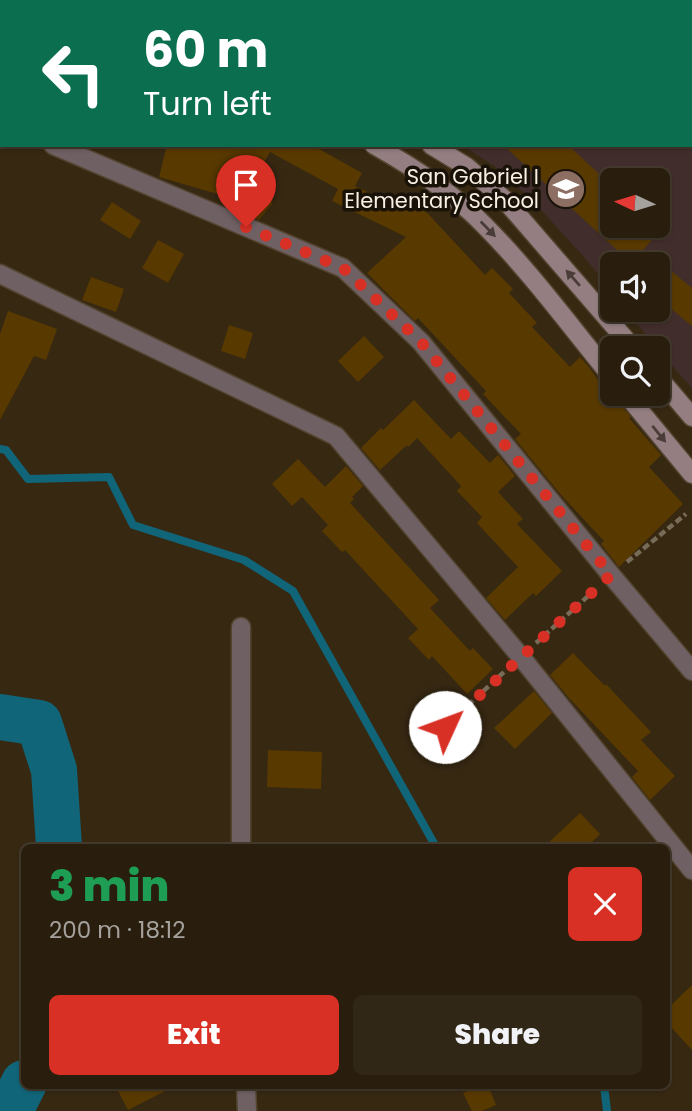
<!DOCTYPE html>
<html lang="en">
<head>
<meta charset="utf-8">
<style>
  :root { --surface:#291e0e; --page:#312717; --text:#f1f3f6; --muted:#a5a29e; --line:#453c2e; --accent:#d93025 }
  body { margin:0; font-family:Poppins,sans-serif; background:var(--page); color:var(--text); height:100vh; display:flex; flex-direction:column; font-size:26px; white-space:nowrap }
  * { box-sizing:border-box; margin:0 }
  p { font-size:23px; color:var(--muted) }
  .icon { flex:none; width:38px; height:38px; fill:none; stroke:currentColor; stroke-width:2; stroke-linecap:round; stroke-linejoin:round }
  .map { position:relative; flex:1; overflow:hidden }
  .drawer { position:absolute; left:21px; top:844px; width:649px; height:245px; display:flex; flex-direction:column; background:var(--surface); border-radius:10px; box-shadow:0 2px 5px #0004,0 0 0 2px var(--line) }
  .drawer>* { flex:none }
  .guide { position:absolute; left:0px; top:0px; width:693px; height:147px; box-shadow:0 2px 5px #0004,0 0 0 2px var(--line); background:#0b6e4f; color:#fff; overflow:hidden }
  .needle { width:46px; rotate:274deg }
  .tools { position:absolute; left:600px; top:168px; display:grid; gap:14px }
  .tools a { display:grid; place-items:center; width:70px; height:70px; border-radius:10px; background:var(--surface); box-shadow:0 2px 5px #0004,0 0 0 2px var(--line); font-size:35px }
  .pin { position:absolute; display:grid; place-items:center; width:60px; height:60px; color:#fff; margin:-72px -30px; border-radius:50% 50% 50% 0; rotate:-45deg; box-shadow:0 0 7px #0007 }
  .pin .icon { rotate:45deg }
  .me { position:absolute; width:77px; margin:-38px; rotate:47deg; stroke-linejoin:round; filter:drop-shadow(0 0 5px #0008) }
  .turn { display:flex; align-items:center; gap:24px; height:147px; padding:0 28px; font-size:32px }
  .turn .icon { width:91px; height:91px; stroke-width:2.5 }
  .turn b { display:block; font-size:49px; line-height:60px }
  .round { display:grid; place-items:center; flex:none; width:74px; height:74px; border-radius:10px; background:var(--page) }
  .overview { display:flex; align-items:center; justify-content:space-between; height:119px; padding:0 28px }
  h1 { font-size:42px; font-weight:800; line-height:52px; color:#1e9e55 }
  .button { display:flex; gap:14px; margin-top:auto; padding:14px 28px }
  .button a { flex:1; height:80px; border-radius:10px; background:var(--accent); color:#fff; font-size:28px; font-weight:800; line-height:80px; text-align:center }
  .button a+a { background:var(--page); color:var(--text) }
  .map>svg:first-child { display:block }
  .education { fill:#412d2c; fill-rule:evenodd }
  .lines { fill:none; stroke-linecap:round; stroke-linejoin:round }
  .stream { stroke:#116578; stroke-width:8 }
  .river { stroke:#116578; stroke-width:46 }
  .building { fill:#583900 }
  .minor-casing { stroke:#52442f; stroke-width:21 }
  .secondary-casing { stroke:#52442f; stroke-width:21 }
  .path { stroke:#786b58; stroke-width:4.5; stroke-dasharray:7 3.5; stroke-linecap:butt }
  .minor { stroke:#6f6063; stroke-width:18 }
  .secondary { stroke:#947e81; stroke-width:18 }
  .oneway { fill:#4a3d39 }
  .route { stroke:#d93025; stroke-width:12; stroke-dasharray:0 21.6 }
  .labels { text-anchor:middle; stroke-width:7; stroke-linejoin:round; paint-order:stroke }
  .poi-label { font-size:21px; fill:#f9efe2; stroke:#191209; text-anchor:end }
</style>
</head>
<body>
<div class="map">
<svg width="692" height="1111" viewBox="0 0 692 1111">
  <rect width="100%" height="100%" fill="#372812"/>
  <path class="education" d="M151,0H692V388L658,350L626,310H658V264H612V292L585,258L531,199L494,166L462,145H691V2H155ZM612,180H658V226H612Z"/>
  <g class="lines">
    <path class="stream" d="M0,449L6,450L28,479L109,477L133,525L244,560L293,591L436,847
      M604,1085L607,1111"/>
    <path class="river" d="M0,717L39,723L54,770L59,847
      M10,1111L24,1083"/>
  </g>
  <path class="building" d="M167,145H312L362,173L355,186L411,212L419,204L485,275L492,268L513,289L509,293L537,323L532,327L570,367L580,357L589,367L598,380L616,399L631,417L629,418L661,455L649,467L683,504L619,567L601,544L604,541L561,495L515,439L521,434L483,394L486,391L418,318L415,321L367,273L406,237L332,201L338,189L270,152L251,185L273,203L259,220L252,217L228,197L159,177Z
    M503,145H568L612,186V226H665L631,263Z
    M112,202L141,221L130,239L100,220Z
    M158,240L184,254L168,283L142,268Z
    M658,260L692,288V326L658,298Z
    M91,277L124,289L116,312L82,300Z
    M8,311L57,329L46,360L34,356L0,420V334Z
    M229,325L253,333L245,359L221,351Z
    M364,336L384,357L358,382L338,361Z
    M414,400L451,439L459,431L490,463L498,455L515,476L498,492L523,519L517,524L562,571L536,596L533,593L505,620L486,598L518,567L477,523L482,517L457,491L461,486L417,438L408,447L407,445L380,470L361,448L381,428L383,430Z
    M298,459L325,487L346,466L363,486L352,497L354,499L350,503L439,600L430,608L470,651L473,648L493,669L467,694L432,656L429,660L408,638L418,629L345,550L342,552L322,531L328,525L302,497L292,506L272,484Z
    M573,653L605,686L606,684L651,732L641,740L675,776L650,800L632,777L638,771L569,698L550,675Z
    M534,691L552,713L515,749L494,728Z
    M268,750L322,752L321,789L267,787Z
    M580,813L600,834L587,847H544Z
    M692,985V1050L667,1023V1009Z
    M115,1085H177L128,1110Z
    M481,1085H488L496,1105L482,1111H472L463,1093Z"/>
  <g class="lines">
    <g class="minor-casing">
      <path id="minor" d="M84,2L85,0
        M0,123L2,124
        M53,145L343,268L421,342L611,575L692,671
        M0,274L336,436L521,657L692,870
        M241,627V847
        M246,1085L247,1111"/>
    </g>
    <g class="secondary-casing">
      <path id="secondary" d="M30,0L34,2
        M101,0L105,2
        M374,145C413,167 452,192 483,224C530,271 570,326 612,377
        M431,145L467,167L504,199L633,348
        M658,377L692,417
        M626,394L692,474"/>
    </g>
    <path class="path" d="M627,562L686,514
      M536,643L597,588
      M445,727L506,670"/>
    <use href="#minor" class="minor"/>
    <use href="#secondary" class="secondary"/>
  </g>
  <defs><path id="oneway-solid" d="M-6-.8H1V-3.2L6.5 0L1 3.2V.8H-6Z" transform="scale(1.75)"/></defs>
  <g class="oneway">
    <use href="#oneway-solid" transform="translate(488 229) rotate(46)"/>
    <use href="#oneway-solid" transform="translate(573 278) rotate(-131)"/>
    <use href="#oneway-solid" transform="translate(659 434) rotate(51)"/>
  </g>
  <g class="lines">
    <path class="route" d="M246,227L343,268L421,342L611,575L445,727"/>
  </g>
  <defs>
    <g id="school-disc" transform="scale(2.0125)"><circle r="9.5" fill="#8d6e63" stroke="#191209"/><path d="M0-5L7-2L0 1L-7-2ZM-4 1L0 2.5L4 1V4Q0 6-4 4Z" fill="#fff"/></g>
  </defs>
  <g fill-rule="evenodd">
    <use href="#school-disc" x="566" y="189"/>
  </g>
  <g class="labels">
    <g class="poi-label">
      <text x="539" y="184">San Gabriel I<tspan x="539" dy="24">Elementary School</tspan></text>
    </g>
  </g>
</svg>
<div class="tools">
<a><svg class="needle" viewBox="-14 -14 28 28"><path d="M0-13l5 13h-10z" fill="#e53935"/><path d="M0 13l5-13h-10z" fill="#a5a29e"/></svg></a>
<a><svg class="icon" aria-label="sound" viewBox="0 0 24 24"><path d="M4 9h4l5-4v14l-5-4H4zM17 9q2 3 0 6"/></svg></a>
<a><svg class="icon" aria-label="search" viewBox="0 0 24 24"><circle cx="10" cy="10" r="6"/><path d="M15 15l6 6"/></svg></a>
</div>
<div class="pin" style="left:246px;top:227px;background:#d93025"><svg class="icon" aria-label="arrive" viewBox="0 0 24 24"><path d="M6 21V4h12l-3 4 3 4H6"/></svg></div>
<svg class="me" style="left:445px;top:727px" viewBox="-20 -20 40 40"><circle r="19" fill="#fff"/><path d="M0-13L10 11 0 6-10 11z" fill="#d93025"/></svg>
<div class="guide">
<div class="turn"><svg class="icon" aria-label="left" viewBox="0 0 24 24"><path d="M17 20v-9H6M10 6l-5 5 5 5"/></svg><div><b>60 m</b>Turn left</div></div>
</div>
<section class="drawer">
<div class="overview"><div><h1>3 min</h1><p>200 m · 18:12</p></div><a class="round" style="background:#d93025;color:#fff"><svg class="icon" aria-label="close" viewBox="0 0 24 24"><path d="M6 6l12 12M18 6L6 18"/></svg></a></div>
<div class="button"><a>Exit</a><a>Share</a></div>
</section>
</div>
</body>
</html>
